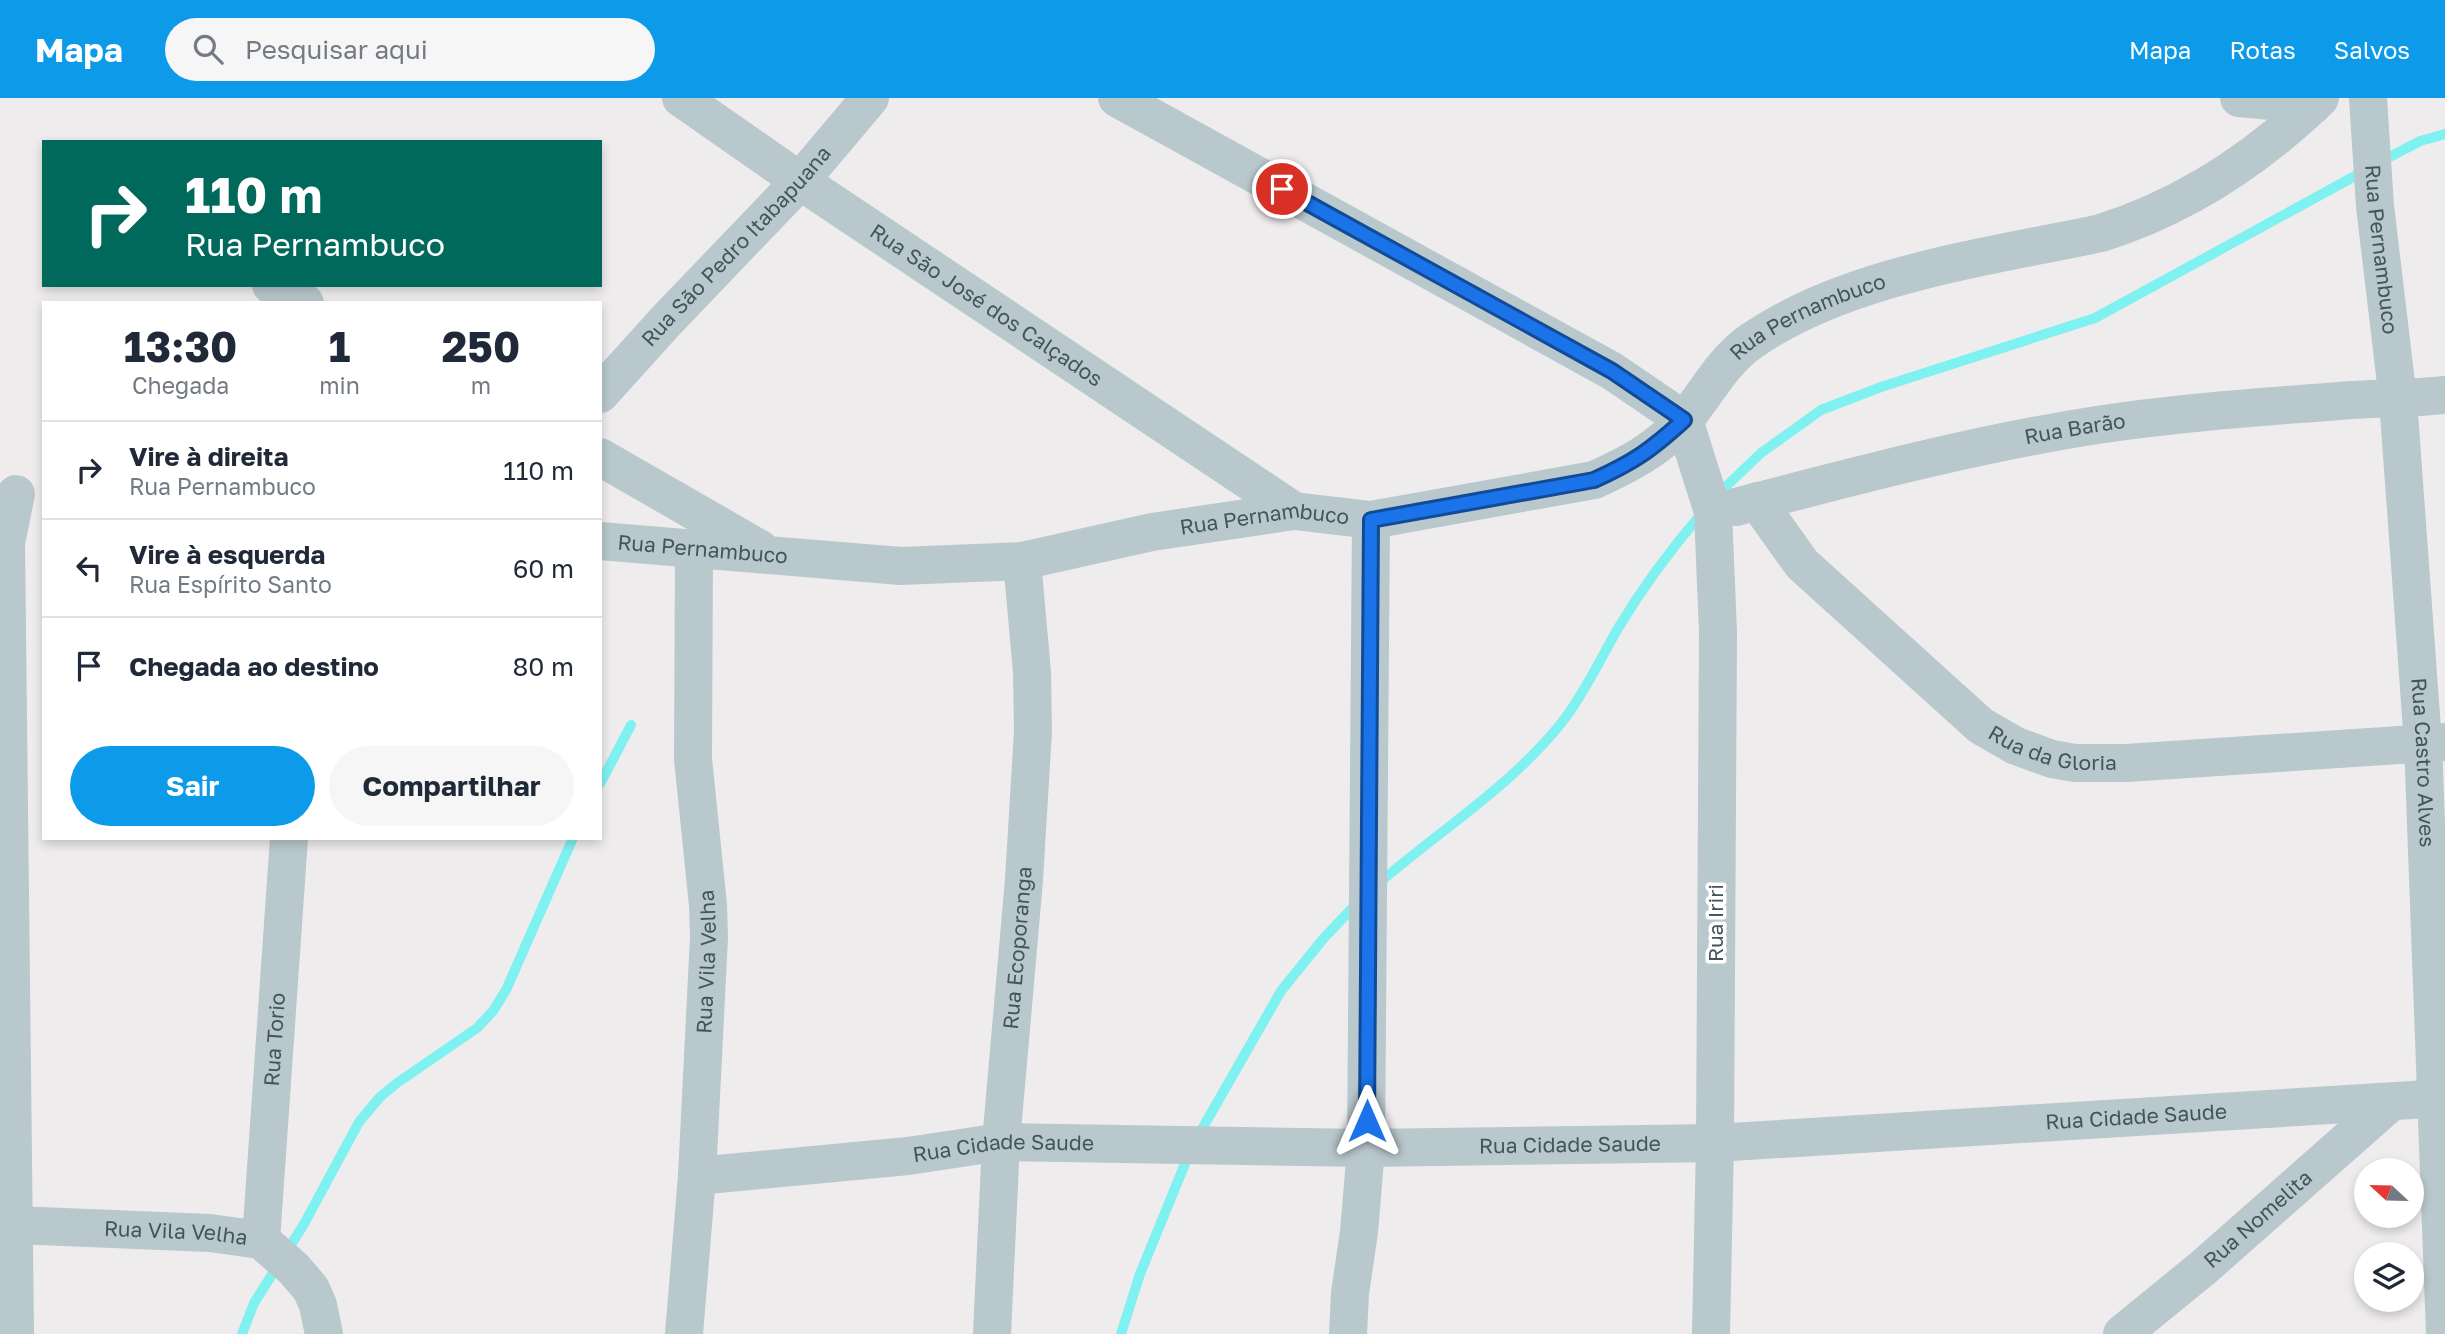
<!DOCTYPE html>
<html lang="pt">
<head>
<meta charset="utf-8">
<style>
  :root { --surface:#fff; --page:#f6f6f7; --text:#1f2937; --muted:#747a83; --line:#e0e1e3; --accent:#0d9be9 }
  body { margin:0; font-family:"Golos Text",sans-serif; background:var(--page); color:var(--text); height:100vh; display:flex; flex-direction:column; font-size:26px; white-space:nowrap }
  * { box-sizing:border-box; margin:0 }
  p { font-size:23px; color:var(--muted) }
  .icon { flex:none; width:38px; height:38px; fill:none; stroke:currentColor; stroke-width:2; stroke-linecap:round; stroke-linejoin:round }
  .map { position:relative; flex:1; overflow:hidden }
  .panel { position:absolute; left:42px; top:203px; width:560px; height:539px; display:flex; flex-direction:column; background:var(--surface); border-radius:0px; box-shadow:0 4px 10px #0003 }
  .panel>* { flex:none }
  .guide { position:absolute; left:42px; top:42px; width:560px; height:147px; border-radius:0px; box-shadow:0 4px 10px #0003; background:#00695c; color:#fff; overflow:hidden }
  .needle { width:46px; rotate:292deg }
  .fabs { position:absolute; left:2354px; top:1060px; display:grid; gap:14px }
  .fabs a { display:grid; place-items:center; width:70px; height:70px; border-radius:50%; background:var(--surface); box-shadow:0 4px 10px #0003; font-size:35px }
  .pin { position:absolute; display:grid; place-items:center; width:60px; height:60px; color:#fff; margin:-30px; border:4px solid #fff; border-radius:50%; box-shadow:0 2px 7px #0007 }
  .me { position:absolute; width:77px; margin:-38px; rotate:0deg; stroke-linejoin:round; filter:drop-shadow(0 0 5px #0008) }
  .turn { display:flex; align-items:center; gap:24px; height:147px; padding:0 28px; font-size:32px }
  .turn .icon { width:91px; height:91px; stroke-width:2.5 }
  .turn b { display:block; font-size:49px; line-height:60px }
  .eta { display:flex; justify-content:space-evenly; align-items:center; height:119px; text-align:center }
  .eta b { font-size:42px; font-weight:700; line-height:49px }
  .button { display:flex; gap:14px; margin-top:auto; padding:14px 28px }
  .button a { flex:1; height:80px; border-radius:42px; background:var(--accent); color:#fff; font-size:28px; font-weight:700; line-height:80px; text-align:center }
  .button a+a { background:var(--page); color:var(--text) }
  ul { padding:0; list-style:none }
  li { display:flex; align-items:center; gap:21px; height:98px; padding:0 28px; border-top:2px solid var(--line) }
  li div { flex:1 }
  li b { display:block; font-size:26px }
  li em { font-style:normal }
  header { display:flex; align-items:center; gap:42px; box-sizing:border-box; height:98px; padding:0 35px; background:var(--accent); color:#fff }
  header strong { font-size:33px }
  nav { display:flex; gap:38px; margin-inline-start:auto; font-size:24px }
  .search { width:490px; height:63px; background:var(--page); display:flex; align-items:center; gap:18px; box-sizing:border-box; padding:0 24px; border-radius:38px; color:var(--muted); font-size:26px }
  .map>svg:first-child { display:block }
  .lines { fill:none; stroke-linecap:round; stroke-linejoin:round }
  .stream { stroke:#80f1f1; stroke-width:10 }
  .minor { stroke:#b9c8cd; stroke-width:38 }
  .route-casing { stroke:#114b97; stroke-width:18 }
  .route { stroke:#1a73e8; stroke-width:12 }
  .labels { text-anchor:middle; stroke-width:7; stroke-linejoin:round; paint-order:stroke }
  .street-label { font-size:21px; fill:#43555b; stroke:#fff }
</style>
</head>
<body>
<header>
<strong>Mapa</strong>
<div class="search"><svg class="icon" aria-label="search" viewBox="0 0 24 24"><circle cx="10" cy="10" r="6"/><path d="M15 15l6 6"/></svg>Pesquisar aqui</div>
<nav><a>Mapa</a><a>Rotas</a><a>Salvos</a></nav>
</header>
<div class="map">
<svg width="2445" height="1236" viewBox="0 0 2445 1236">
  <rect width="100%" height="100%" fill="#efeced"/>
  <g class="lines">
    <path class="stream" d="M2380,64L2420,43L2445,36
      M1717,397L1761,355L1821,312L1881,289L2095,220L2366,72
      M600,686L631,627
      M1378,786C1440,732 1515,686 1566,619C1587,590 1600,562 1617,532C1642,490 1671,451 1702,415
      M1198,1038L1281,893L1323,841L1358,804
      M242,1236L254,1205L304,1126L359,1024L380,999L397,985L477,930L493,913L506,892L573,740
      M1121,1236L1140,1176L1189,1056"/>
    <g class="minor">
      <path id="s1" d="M681,0L800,83L1294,413"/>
      <path d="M1117,0L1612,273L1684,322L1713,414L1718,534L1715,1045L1711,1236"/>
      <path d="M2239,0L2313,7"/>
      <path id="s2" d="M2368,0L2375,108L2398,302L2423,645L2445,1236"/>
      <path d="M271,187L305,205"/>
      <path id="s3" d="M600,296L665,224L800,83L870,0"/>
      <path d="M600,359L760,451"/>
      <path id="s4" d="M1757,403L1802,466L1981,628L2016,648L2052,661L2075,665H2126L2445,644"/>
      <path id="s5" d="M1736,409C1855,378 1975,346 2097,327C2177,315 2259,309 2339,303C2375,300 2410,301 2445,297"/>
      <path id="s6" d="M600,443L901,468L1022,463L1152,434L1294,413L1371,422L1594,382C1628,367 1660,350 1685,321C1706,296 1722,264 1750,244C1846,177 1988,159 2101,135C2184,109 2258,60 2320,0"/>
      <path id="s7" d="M697,1078L908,1058L1001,1044L1366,1050L1715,1045L2445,1000"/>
      <path id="s8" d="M15,1127L210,1135L261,1142L294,1171L311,1191L318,1207L324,1236"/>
      <path id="s9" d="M261,1142L289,740"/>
      <path d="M15,1236L6,445L16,396"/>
      <path id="s10" d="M684,1236L697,1078L709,839L708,807L693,661L694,451"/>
      <path id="s11" d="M992,1236L1001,1044L1024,782L1033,633L1032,574L1022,463"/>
      <path d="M1348,1236L1350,1195L1359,1134L1366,1050L1371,422"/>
      <path id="s12" d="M2122,1236L2204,1169L2391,1004"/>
    </g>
  </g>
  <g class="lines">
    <g class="route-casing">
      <path id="route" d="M1282,91L1612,273L1684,322C1651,352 1634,364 1594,382L1371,422L1367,1023"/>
    </g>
    <use href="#route" class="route"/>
  </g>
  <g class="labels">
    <g class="street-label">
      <text dy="7" stroke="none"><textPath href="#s3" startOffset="201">Rua São Pedro Itabapuana</textPath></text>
      <text dy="7" stroke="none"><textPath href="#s2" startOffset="152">Rua Pernambuco</textPath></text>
      <text dy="7" stroke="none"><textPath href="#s1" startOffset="369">Rua São José dos Calçados</textPath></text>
      <text dy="7" stroke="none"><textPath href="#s6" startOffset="1279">Rua Pernambuco</textPath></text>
      <text dy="7" stroke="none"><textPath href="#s5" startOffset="348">Rua Barão</textPath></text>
      <text dy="7" stroke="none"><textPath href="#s6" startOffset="670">Rua Pernambuco</textPath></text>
      <text dy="7" stroke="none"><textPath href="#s6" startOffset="103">Rua Pernambuco</textPath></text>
      <text dy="7" stroke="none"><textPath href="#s4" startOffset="396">Rua da Gloria</textPath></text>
      <text dy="7" stroke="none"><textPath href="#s2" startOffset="667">Rua Castro Alves</textPath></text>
      <text transform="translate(1716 825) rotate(-90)" y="7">Rua Iriri</text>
      <text dy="7" stroke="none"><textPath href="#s11" startOffset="387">Rua Ecoporanga</textPath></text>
      <text dy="7" stroke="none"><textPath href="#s10" startOffset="373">Rua Vila Velha</textPath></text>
      <text dy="7" stroke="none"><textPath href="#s9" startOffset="201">Rua Torio</textPath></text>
      <text dy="7" stroke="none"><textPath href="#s7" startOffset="1442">Rua Cidade Saude</textPath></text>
      <text dy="7" stroke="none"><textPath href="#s7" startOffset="875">Rua Cidade Saude</textPath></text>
      <text dy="7" stroke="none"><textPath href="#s7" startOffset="308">Rua Cidade Saude</textPath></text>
      <text dy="7" stroke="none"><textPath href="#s12" startOffset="178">Rua Nomelita</textPath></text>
      <text dy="7" stroke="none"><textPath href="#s8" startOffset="161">Rua Vila Velha</textPath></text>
    </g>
  </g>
</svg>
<div class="fabs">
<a><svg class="needle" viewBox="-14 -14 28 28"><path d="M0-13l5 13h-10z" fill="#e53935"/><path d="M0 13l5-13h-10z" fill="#747a83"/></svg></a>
<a><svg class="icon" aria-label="layers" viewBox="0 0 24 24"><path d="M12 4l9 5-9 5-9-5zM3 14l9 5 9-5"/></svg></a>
</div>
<div class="pin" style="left:1282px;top:91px;background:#d93025"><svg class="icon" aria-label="arrive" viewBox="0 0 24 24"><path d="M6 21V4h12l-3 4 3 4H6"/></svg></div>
<svg class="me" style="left:1367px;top:1023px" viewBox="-20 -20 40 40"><path d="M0-17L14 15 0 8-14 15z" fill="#1a73e8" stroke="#fff" stroke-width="4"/></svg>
<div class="guide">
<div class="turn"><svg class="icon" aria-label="right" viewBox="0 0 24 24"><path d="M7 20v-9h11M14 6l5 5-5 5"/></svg><div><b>110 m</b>Rua Pernambuco</div></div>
</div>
<section class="panel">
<div class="eta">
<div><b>13:30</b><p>Chegada</p></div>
<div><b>1</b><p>min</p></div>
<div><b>250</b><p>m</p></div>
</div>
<ul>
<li><svg class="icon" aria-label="right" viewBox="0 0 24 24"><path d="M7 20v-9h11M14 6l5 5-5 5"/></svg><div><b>Vire à direita</b><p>Rua Pernambuco</p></div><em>110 m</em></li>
<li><svg class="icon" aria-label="left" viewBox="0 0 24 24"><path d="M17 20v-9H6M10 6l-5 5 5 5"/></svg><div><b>Vire à esquerda</b><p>Rua Espírito Santo</p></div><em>60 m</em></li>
<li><svg class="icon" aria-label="arrive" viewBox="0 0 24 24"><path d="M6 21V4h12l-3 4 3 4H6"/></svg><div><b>Chegada ao destino</b></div><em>80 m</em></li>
</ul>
<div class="button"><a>Sair</a><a>Compartilhar</a></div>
</section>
</div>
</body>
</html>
